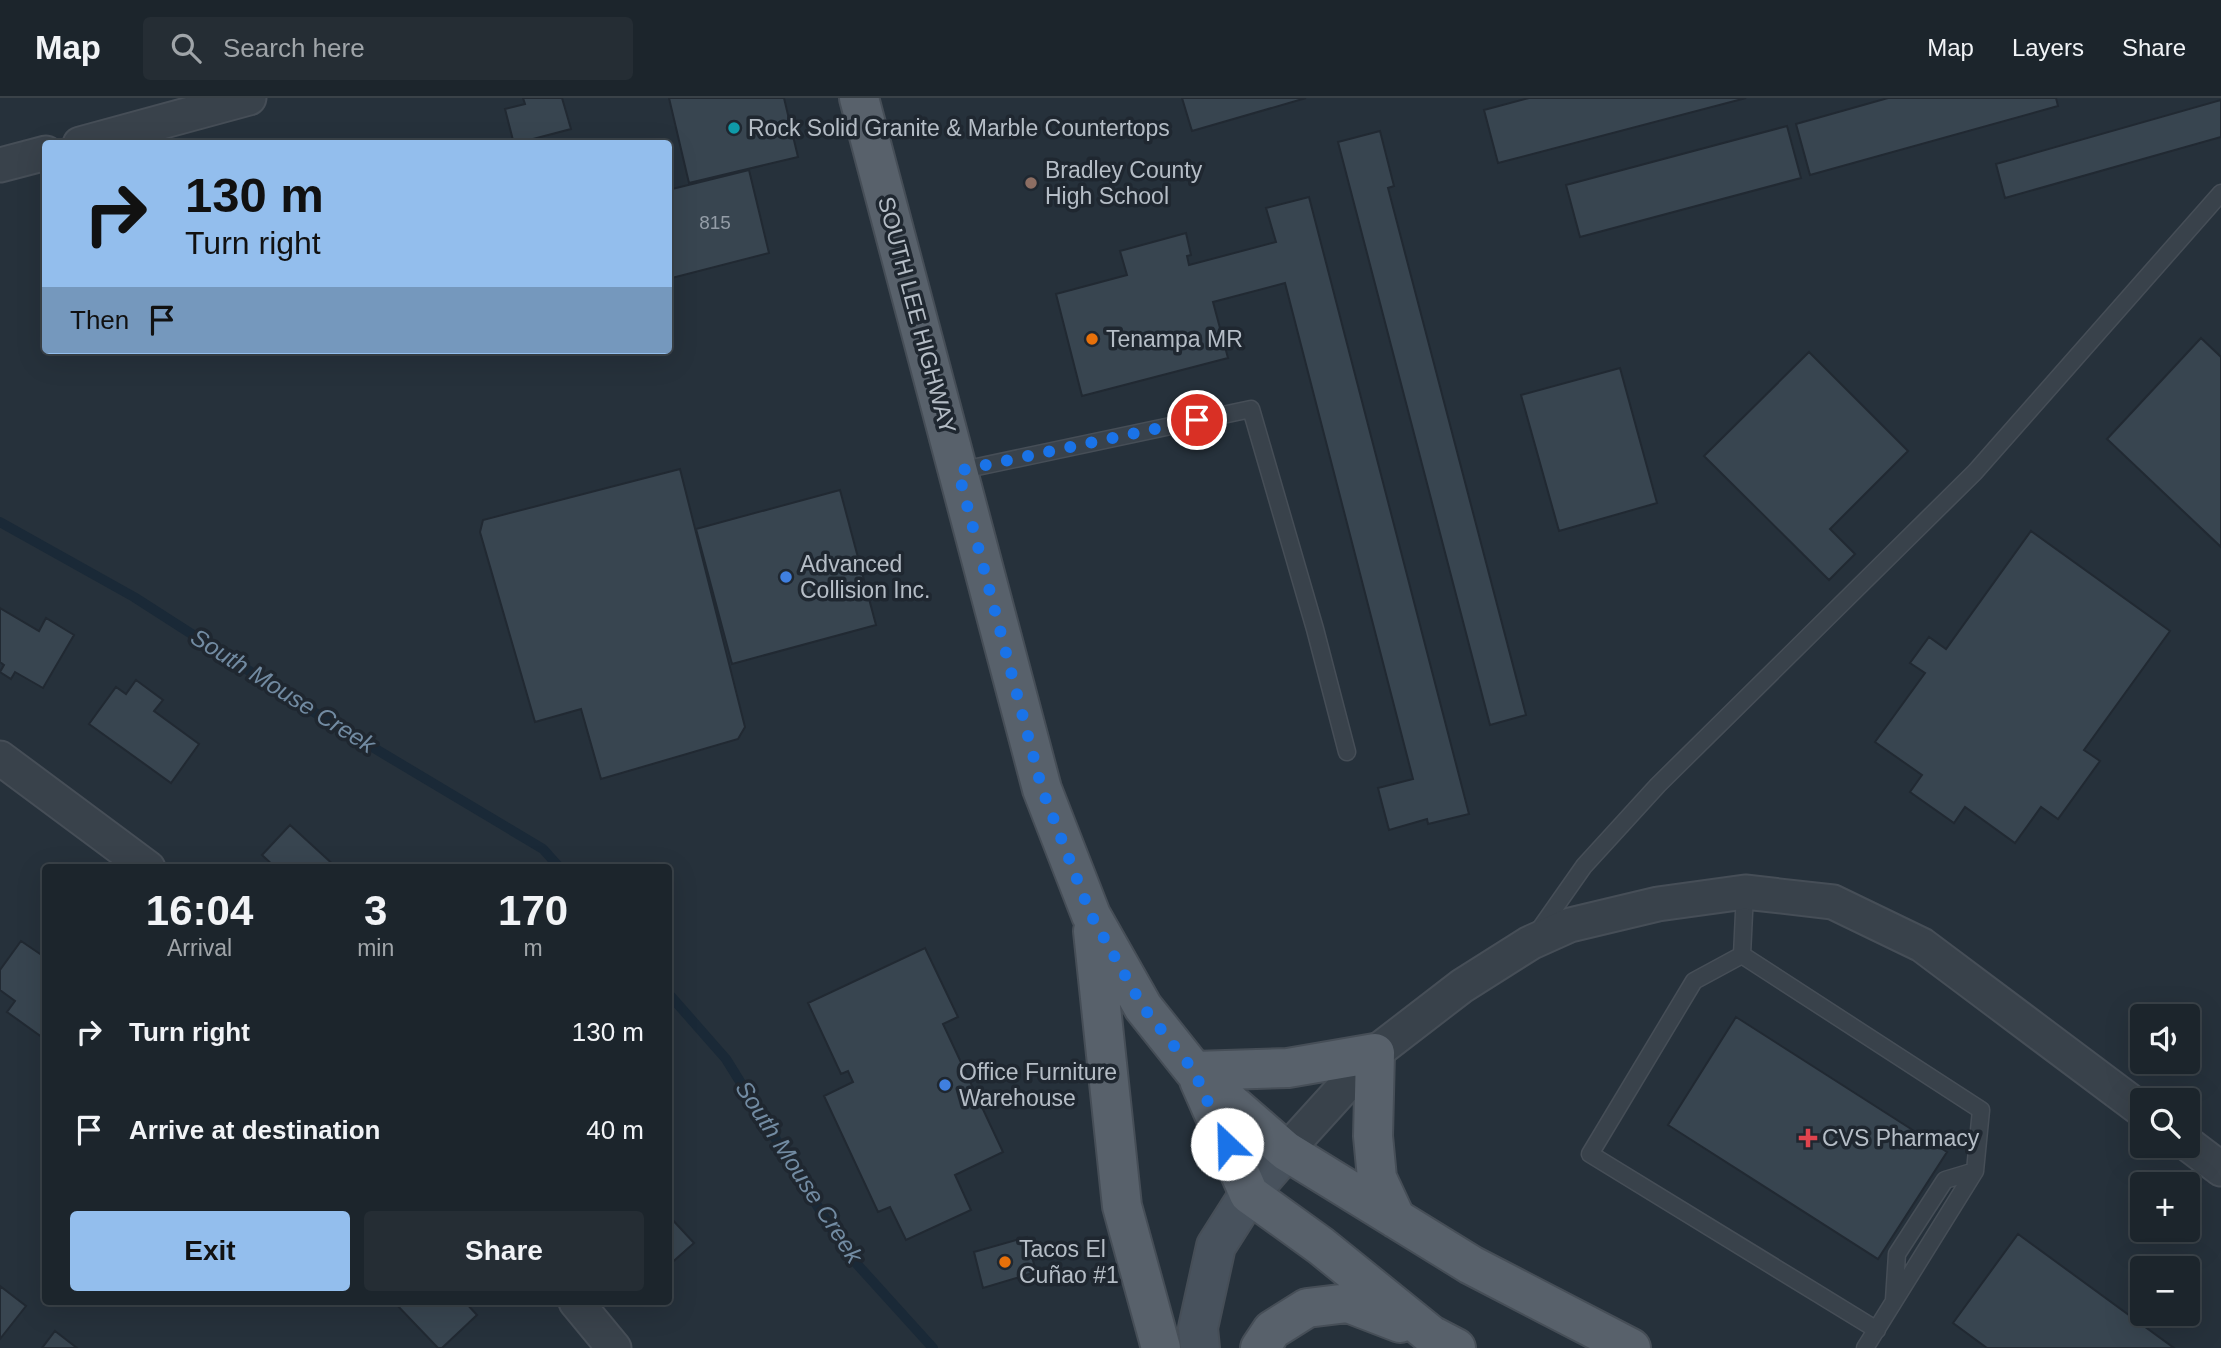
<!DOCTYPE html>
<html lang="en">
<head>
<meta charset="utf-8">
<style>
  :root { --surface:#1c252c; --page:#252d34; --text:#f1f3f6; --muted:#a0a5a9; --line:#3a4248; --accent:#93beed }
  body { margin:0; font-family:Arial,sans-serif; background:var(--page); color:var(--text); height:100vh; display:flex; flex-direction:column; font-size:26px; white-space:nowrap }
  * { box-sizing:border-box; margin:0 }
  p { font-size:23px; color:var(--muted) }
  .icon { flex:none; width:38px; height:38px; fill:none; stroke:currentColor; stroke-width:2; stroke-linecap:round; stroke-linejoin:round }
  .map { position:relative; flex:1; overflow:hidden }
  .side { position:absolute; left:42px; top:766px; width:630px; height:441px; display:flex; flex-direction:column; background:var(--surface); border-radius:7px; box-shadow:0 7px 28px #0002,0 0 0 2px var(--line) }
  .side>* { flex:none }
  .hud { position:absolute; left:42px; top:42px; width:630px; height:214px; border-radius:7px; box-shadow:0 7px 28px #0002,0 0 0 2px var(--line); background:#93beed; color:#111; overflow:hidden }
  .tools { position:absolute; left:2130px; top:906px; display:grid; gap:14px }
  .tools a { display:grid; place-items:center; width:70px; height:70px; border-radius:7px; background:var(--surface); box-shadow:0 7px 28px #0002,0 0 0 2px var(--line); font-size:35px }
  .pin { position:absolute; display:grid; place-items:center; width:60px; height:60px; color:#fff; margin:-30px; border:4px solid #fff; border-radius:50%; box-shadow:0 2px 7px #0007 }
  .me { position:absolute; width:77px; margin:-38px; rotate:336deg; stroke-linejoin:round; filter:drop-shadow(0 0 5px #0008) }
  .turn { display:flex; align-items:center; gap:24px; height:147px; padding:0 28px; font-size:32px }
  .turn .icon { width:91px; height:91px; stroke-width:2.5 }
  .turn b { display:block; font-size:49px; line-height:60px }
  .then { display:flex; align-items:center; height:66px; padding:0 28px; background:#0003; gap:14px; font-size:26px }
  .eta { display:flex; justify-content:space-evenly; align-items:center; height:119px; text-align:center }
  .eta b { font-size:42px; font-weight:700; line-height:49px }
  .primary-button { display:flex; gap:14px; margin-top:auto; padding:14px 28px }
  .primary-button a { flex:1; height:80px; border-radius:7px; background:var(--accent); color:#111; font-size:28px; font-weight:700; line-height:80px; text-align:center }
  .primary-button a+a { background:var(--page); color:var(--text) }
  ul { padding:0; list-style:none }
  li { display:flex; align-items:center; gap:21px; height:98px; padding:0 28px }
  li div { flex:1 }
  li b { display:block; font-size:26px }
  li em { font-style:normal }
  header { display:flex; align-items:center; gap:42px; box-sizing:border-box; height:98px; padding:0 35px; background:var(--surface); border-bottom:2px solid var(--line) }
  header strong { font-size:33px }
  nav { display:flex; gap:38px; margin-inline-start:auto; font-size:24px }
  .search { width:490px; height:63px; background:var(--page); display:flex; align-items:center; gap:18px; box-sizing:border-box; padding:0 24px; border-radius:7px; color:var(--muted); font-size:26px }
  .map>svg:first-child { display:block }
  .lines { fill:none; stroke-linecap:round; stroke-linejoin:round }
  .stream { stroke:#1a2937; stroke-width:10 }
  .building { fill:#384550; stroke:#212932; stroke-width:2 }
  .lane-casing { stroke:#464e57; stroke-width:19 }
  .street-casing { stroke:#464e57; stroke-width:37 }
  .secondary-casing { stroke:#464e57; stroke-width:42 }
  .primary-casing { stroke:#464e57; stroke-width:42 }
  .lane { stroke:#39424b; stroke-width:16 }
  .street { stroke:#39424b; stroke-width:33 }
  .secondary { stroke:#48525d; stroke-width:38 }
  .primary { stroke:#58616b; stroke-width:38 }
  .route { stroke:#1a73e8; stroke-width:12; stroke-dasharray:0 21.6 }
  .culture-dot { fill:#0f9aa8; stroke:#1f2730; stroke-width:2.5 }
  .education-dot { fill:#8d6e63; stroke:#1f2730; stroke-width:2.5 }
  .food-dot { fill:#e8710a; stroke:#1f2730; stroke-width:2.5 }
  .shop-dot { fill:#3f7fe0; stroke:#1f2730; stroke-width:2.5 }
  .health-dot { fill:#e0444e; stroke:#1f2730; stroke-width:2.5 }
  .labels { text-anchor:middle; stroke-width:7; stroke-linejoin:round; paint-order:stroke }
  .number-label { font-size:19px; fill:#949da7 }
  .poi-label { font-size:23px; fill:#b5bdc6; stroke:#1f2730; text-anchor:start }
  .street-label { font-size:23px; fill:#b5bdc6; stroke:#1f2730 }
  .water-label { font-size:24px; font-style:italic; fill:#728ba2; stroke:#1f2730 }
</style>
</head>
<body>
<header>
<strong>Map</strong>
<div class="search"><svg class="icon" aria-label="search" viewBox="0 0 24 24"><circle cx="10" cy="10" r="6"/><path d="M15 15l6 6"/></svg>Search here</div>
<nav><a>Map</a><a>Layers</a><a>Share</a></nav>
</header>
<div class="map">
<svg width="2221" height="1250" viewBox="0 0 2221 1250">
  <rect width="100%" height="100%" fill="#26313b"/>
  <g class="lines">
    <path class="stream" d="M0,424L134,499L307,610L543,751L560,770
      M668,895L726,961L846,1154L933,1250"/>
  </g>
  <path class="building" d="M523,0H562L571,31L514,46L505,11L525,6Z
    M669,0H784L798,59L689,85Z
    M1182,0H1306L1192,33Z
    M1529,0H1746L1498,65L1484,12Z
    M1888,0H2056L2058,8L1810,77L1796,26Z
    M2221,2V39L2005,100L1996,66Z
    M1787,28L1801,80L1580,139L1566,87Z
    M1380,33L1394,88L1388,90L1526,617L1490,627L1338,44Z
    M749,72L769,155L668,181V92Z
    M1309,99L1469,716L1428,726L1427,721L1389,732L1380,698L1378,690L1413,681L1285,185L1213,204L1228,260L1082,298L1056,196L1127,177L1120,153L1186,135L1191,157L1187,158L1189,167L1276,144L1266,110Z
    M2201,240L2221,259V449L2107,341Z
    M1809,254L1908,353L1830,431L1855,456L1829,482L1704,358Z
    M1620,270L1657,405L1559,433L1521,297Z
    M680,371L745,629L738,641L601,681L581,611L535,624L480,434L483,422Z
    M840,392L876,527L732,566L696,431Z
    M2031,433L2170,533L2084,652L2100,663L2058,721L2041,709L2015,745L1965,709L1954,725L1910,694L1922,677L1875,644L1925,575L1910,565L1929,539L1946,551Z
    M0,510L39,533L46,520L74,537L43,590L15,574L11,581L0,574L4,567L0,564Z
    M136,582L163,602L154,613L199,646L171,685L89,626L116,589L126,596Z
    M290,727L337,770H276L262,757Z
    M21,843L46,860V942L7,914L15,903L0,892V872Z
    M925,850L958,919L943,926L1003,1054L955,1077L971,1112L906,1142L890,1109L878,1114L824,998L853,984L848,973L841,976L808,905Z
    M1736,919L1947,1054L1878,1161L1668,1027Z
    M668,1117L694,1145L668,1168Z
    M2018,1136L2174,1250H1987L1953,1225Z
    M1027,1139L1036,1174L983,1190L974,1154Z
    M0,1188L26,1208L0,1241Z
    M394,1204H465L477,1217L442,1250H438Z
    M55,1233L77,1250H42Z"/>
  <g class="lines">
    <g class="lane-casing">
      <path id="lane" d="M958,373L1251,311L1315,531L1347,654
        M1745,794L1742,857L1694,883L1590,1056L1877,1232
        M1537,835L1584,768L1658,687L1975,374L2221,95
        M1742,857L1981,1012L1975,1073L1865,1250
        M1894,1202L1897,1156L1945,1082L1975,1073"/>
    </g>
    <g class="street-casing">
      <path id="street" d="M80,46L249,0
        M0,67L46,55
        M0,660L148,770
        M2188,1046L2221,1071
        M1286,1053L1375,955L1462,888L1530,845L1570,827L1658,806L1745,794L1833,804L1922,847L2142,1012
        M576,1204L614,1250"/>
    </g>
    <g class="secondary-casing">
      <path id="secondary" d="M1200,1250L1198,1230L1216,1148L1249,1096L1286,1053"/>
    </g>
    <g class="primary-casing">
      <path id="primary" d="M859,0L1042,691L1091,817L1143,909L1194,973L1286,1053L1471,1167L1631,1250
        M1093,833L1122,1108L1161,1250
        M1194,973L1288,970L1375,955L1373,1038L1377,1080L1396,1121
        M1199,982L1249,1096L1321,1148L1431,1237L1456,1250
        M1260,1250L1272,1232L1307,1210L1348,1205L1400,1225"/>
    </g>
    <use href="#lane" class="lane"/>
    <use href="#street" class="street"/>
    <use href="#secondary" class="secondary"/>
    <use href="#primary" class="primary"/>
  </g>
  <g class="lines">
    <path class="route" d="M1197,322L958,373L1042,691L1091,817L1143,909L1194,973L1227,1046"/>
  </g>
  <circle class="culture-dot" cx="734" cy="30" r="7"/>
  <circle class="education-dot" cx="1031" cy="85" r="7"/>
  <g class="food-dot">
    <circle cx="1092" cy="241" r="7"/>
    <circle cx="1005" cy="1164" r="7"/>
  </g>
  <g class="shop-dot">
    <circle cx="786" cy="479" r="7"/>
    <circle cx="945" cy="987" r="7"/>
  </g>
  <path class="health-dot" d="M1804.5 1029.5h7v7h7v7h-7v7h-7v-7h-7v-7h7z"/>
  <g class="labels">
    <g class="number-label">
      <text x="715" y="131">815</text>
    </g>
    <g class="poi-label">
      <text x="748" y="38">Rock Solid Granite &amp; Marble Countertops</text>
      <text x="1045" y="80">Bradley County<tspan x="1045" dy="26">High School</tspan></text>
      <text x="1106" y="249">Tenampa MR</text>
      <text x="800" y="474">Advanced<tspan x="800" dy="26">Collision Inc.</tspan></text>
      <text x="959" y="982">Office Furniture<tspan x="959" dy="26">Warehouse</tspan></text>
      <text x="1822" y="1048">CVS Pharmacy</text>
      <text x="1019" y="1159">Tacos El<tspan x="1019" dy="26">Cuñao #1</tspan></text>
    </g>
    <g class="street-label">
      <text transform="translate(917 217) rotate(75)" y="8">SOUTH LEE HIGHWAY</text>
    </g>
    <g class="water-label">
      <text transform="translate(283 593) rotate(32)" y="8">South Mouse Creek</text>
      <text transform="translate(799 1074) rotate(57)" y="8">South Mouse Creek</text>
    </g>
  </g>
</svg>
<div class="tools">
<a><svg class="icon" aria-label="sound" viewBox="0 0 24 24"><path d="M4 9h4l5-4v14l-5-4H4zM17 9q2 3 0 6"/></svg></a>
<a><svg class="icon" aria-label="search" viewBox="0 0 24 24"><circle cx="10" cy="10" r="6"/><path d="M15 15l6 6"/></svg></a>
<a>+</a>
<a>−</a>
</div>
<div class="pin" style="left:1197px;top:322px;background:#d93025"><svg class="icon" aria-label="arrive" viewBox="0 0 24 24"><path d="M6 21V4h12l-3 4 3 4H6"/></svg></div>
<svg class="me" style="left:1227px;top:1046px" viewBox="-20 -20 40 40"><circle r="19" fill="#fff"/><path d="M0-13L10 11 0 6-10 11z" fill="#1a73e8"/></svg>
<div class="hud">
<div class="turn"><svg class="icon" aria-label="right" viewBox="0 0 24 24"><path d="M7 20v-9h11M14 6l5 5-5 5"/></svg><div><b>130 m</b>Turn right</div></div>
<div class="then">Then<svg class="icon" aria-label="arrive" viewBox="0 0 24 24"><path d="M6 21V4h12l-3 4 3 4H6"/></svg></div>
</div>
<section class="side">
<div class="eta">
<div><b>16:04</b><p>Arrival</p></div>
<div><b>3</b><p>min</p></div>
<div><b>170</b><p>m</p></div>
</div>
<ul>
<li><svg class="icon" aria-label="right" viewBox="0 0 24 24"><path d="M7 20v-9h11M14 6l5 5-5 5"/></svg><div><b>Turn right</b></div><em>130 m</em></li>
<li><svg class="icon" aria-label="arrive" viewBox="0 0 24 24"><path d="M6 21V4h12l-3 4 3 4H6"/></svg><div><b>Arrive at destination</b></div><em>40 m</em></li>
</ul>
<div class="primary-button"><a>Exit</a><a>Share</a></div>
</section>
</div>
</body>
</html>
